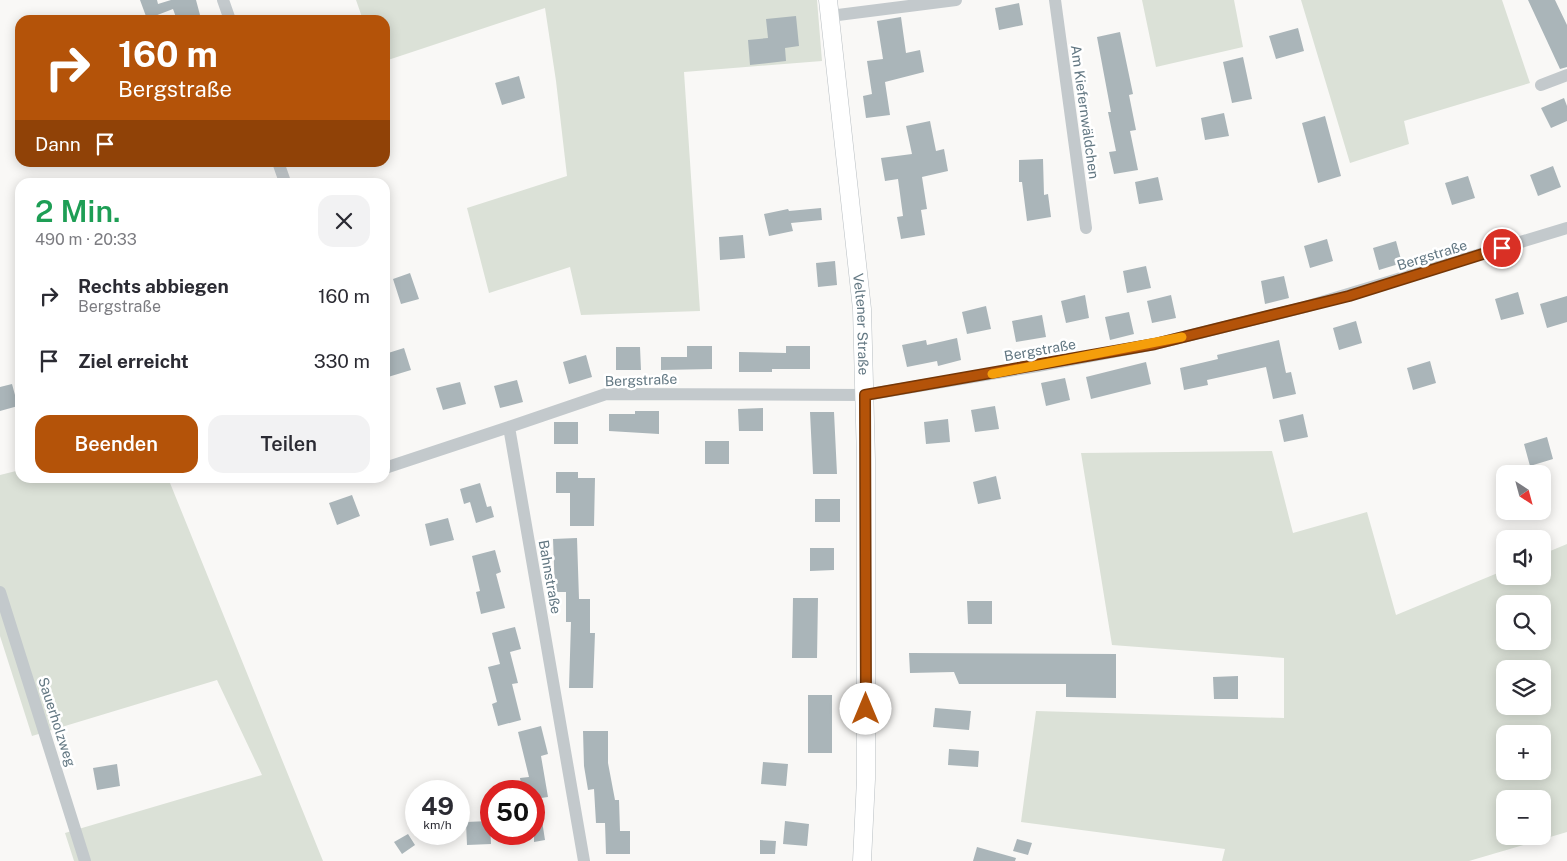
<!DOCTYPE html>
<html lang="de">
<head>
<meta charset="utf-8">
<style>
  :root { --surface:#fff; --page:#f2f2f3; --text:#2b2b33; --muted:#7c7c81; --accent:#b45309 }
  body { margin:0; font-family:"Public Sans",sans-serif; background:var(--page); color:var(--text); height:100vh; display:flex; flex-direction:column; font-size:19px; white-space:nowrap }
  * { box-sizing:border-box; margin:0 }
  p { font-size:16px; color:var(--muted) }
  .icon { flex:none; width:28px; height:28px; fill:none; stroke:currentColor; stroke-width:2; stroke-linecap:round; stroke-linejoin:round }
  .map { position:relative; flex:1; overflow:hidden }
  .side { position:absolute; left:15px; top:178px; width:375px; height:305px; display:flex; flex-direction:column; background:var(--surface); border-radius:15px; box-shadow:0 2px 12px #0003 }
  .side>* { flex:none }
  .top-card { position:absolute; left:15px; top:15px; width:375px; height:152px; border-radius:15px; box-shadow:0 2px 12px #0003; background:#b45309; color:#fff; overflow:hidden }
  .needle { width:32px; rotate:144deg }
  .controls { position:absolute; left:1496px; top:465px; display:grid; gap:10px }
  .controls a { display:grid; place-items:center; width:55px; height:55px; border-radius:10px; background:var(--surface); box-shadow:0 2px 12px #0003; font-size:25px }
  .speed { position:absolute; left:405px; top:780px; display:flex; gap:10px; font-size:25px; font-weight:700; text-align:center }
  .speed>* { display:grid; place-content:center; width:65px; height:65px; border-radius:50%; background:var(--surface); box-shadow:0 2px 12px #0003; line-height:1 }
  .speed small { font-size:12px; font-weight:400 }
  .speed .limit { border:8px solid #d22; background:#fff; color:#111 }
  .pin { position:absolute; display:grid; place-items:center; width:42px; height:42px; color:#fff; margin:-21px; border:2px solid #fff; border-radius:50%; box-shadow:0 1px 5px #0007 }
  .me { position:absolute; width:55px; margin:-28px; rotate:0deg; stroke-linejoin:round; filter:drop-shadow(0 0 4px #0008) }
  .turn { display:flex; align-items:center; gap:18px; height:105px; padding:0 20px; font-size:22px }
  .turn .icon { width:65px; height:65px; stroke-width:2.5 }
  .turn b { display:block; font-size:35px; line-height:42px }
  .then { display:flex; align-items:center; height:48px; padding:0 20px; background:#0003; gap:10px; font-size:19px }
  .round { display:grid; place-items:center; flex:none; width:52px; height:52px; border-radius:15px; background:var(--page) }
  .head { display:flex; align-items:center; justify-content:space-between; height:85px; padding:0 20px }
  h1 { font-size:30px; font-weight:600; line-height:38px; color:#1e9e55 }
  .primary-button { display:flex; gap:10px; margin-top:auto; padding:10px 20px }
  .primary-button a { flex:1; height:58px; border-radius:15px; background:var(--accent); color:#fff; font-size:20px; font-weight:600; line-height:58px; text-align:center }
  .primary-button a+a { background:var(--page); color:var(--text) }
  ul { padding:0; list-style:none }
  li { display:flex; align-items:center; gap:15px; height:65px; padding:0 20px }
  li div { flex:1 }
  li b { display:block; font-size:19px }
  li em { font-style:normal }
  .map>svg:first-child { display:block }
  .green { fill:#dbe1d7; fill-rule:evenodd }
  .building { fill:#aab5b9 }
  .lines { fill:none; stroke-linecap:round; stroke-linejoin:round }
  .secondary-casing { stroke:#b8bec2; stroke-width:19 }
  .street { stroke:#c3c9cc; stroke-width:12 }
  .secondary { stroke:#fff; stroke-width:18 }
  .route-casing { stroke:#753606; stroke-width:12 }
  .route { stroke:#b45309; stroke-width:9 }
  .slow { stroke:#f59e0b; stroke-width:9 }
  .labels { text-anchor:middle; stroke-width:5; stroke-linejoin:round; paint-order:stroke }
  .street-label { font-size:14px; fill:#627782; stroke:#fff }
</style>
</head>
<body>
<div class="map">
<svg width="1567" height="861" viewBox="0 0 1567 861">
  <rect width="100%" height="100%" fill="#f9f8f6"/>
  <path class="green" d="M356,0H817L822,61L684,72L700,311L581,315L570,267L489,293L467,208L567,176L556,81L545,8L385,61V20H363Z
    M1142,0H1234L1243,47L1156,67Z
    M1301,0H1502L1530,83L1404,121L1409,144L1350,163Z
    M1272,451L1293,533L1367,512L1396,615L1505,570V576H1542L1543,554L1567,544V832L1469,861H1222L1225,849L1021,822L1036,711L1284,718V658L1112,645L1081,453ZM1505,604H1542V641H1505ZM1505,669H1542V706H1505ZM1505,734H1542V771H1505ZM1505,799H1542V836H1505Z
    M20,470V478H168L323,861H74L65,833L262,775L217,680L32,736L0,636V475Z"/>
  <path class="building" d="M140,0H157L158,4L171,0H196L200,15L177,20L173,9L147,19Z
    M1528,0H1555L1567,25V67L1560,69Z
    M1019,3L1023,25L999,30L995,8Z
    M796,16L799,46L785,48L786,61L750,65L748,40L768,38L766,19Z
    M901,17L906,53L920,50L924,72L885,82L890,115L866,118L863,96L872,94L867,61L883,59L877,21Z
    M1298,28L1304,51L1276,59L1269,36Z
    M1120,32L1133,94L1129,95L1136,130L1130,131L1138,170L1114,174L1109,152L1116,151L1108,112H1111L1097,37Z
    M1243,57L1252,99L1232,103L1223,62Z
    M519,76L525,98L502,105L495,83Z
    M1564,98L1567,106V121L1551,128L1541,108Z
    M1224,113L1229,136L1205,140L1201,118Z
    M1325,116L1341,176L1318,183L1302,123Z
    M930,121L936,151L944,149L948,171L922,177L927,209L921,210L925,235L901,239L897,217L903,216L898,179L885,181L881,158L912,154L906,126Z
    M1043,159L1044,195L1048,194L1051,217L1027,221L1022,182H1019V160Z
    M1553,166L1561,187L1538,196L1530,175Z
    M1468,176L1475,198L1452,205L1445,183Z
    M1158,177L1163,200L1139,204L1135,182Z
    M821,208L822,220L791,223L793,231L769,236L764,214L788,209L789,211Z
    M743,235L745,258L720,260L719,237Z
    M1327,239L1333,261L1310,268L1304,246Z
    M1396,241L1402,263L1379,270L1373,248Z
    M835,261L837,285L818,287L816,263Z
    M1146,266L1151,288L1127,293L1123,271Z
    M410,273L419,299L401,304L393,279Z
    M1284,276L1289,298L1265,304L1261,281Z
    M1518,292L1524,314L1501,320L1495,299Z
    M1085,295L1089,318L1066,323L1061,301Z
    M1171,295L1176,318L1152,323L1147,301Z
    M1567,296V322L1547,328L1540,304Z
    M986,306L991,329L967,334L962,312Z
    M1129,312L1134,334L1110,340L1105,317Z
    M1042,315L1046,337L1016,342L1012,321Z
    M1356,321L1362,343L1339,350L1333,328Z
    M957,338L961,360L938,366L937,361L907,367L902,345L926,340L927,345Z
    M1279,340L1286,373L1291,372L1296,394L1273,399L1266,367L1207,380L1208,385L1184,390L1180,368L1218,359L1217,355Z
    M687,346H712V369L661,370V357H687Z
    M786,346H810V369H772V372H739V352L786,353Z
    M616,347H640L641,370H616Z
    M404,348L411,370L388,377L385,369V354Z
    M586,355L592,377L569,384L563,362Z
    M1430,361L1436,383L1413,390L1407,368Z
    M1146,362L1151,384L1091,399L1086,377Z
    M1065,378L1070,400L1046,406L1041,383Z
    M517,380L523,402L500,408L494,386Z
    M460,382L466,404L443,410L436,388Z
    M12,384L18,406L0,411V387Z
    M995,406L999,429L975,432L971,410Z
    M763,408V431H739L738,409Z
    M635,411H659V434L609,431V414H635Z
    M810,412H834L837,474H813Z
    M1303,414L1308,437L1284,442L1279,420Z
    M948,419L950,442L926,444L924,422Z
    M554,422H578V444H554Z
    M1547,437L1553,459L1530,466L1524,444Z
    M705,441H729V464H705Z
    M556,472H578V478H595L594,526H570V493H556Z
    M996,476L1001,499L978,504L973,482Z
    M480,483L487,507L491,506L494,517L476,523L470,502L464,504L460,489Z
    M352,495L360,516L337,525L329,503Z
    M815,499H840V522H815Z
    M448,518L454,540L430,546L425,524Z
    M577,538L579,599H590V633H595L593,688H569L571,622H566V592H555L553,539Z
    M810,548H834V570L810,571Z
    M495,550L501,572L496,574L505,608L481,614L476,592L480,591L472,556Z
    M793,598H818L817,658H792Z
    M967,601H992V624H968Z
    M515,627L521,649L510,652L518,683L512,684L521,720L498,726L492,704L497,702L488,667L500,664L492,633Z
    M909,653L1116,654V698L1066,697V684H959L954,672L910,673Z
    M1238,676V699H1214L1213,677Z
    M808,695H832V753H808Z
    M935,708L971,711L969,730L933,727Z
    M541,726L548,754L541,756L548,797L534,799V791H522L520,778L529,777L518,732Z
    M583,731H608V763L615,800H619L620,831H630V854H606L605,823H596L594,789L588,790L584,766Z
    M949,749L979,751L978,767L948,765Z
    M763,762L788,764L786,786L761,784Z
    M117,764L120,786L97,790L93,768Z
    M540,808L545,840L534,842V809Z
    M490,821L491,844L467,845L466,822Z
    M785,821L809,824L807,846L783,844Z
    M408,834L415,845L402,854L394,842Z
    M1017,839L1032,843L1028,855L1013,851Z
    M760,840L776,841L775,854H760Z
    M977,847L1016,858L1015,861H973Z"/>
  <g class="lines">
    <g class="secondary-casing">
      <g id="secondary">
        <path id="s1" d="M828,0L862,309L866,460V779L862,861"/>
      </g>
    </g>
    <path class="street" d="M223,0L230,20
      M1055,0L1086,228
      M830,16L956,0
      M1541,85L1567,75
      M278,162L285,182
      M509,427L606,394L865,395L1038,366L1155,344L1305,307L1567,228
      M385,468L509,427L584,861
      M0,592L85,861"/>
    <use href="#secondary" class="secondary"/>
  </g>
  <g class="lines">
    <g class="route-casing">
      <path id="route" d="M866,709L865,395L1155,344L1349,296L1502,248"/>
    </g>
    <use href="#route" class="route"/>
    <path class="slow" d="M992,374L1182,337"/>
  </g>
  <g class="labels">
    <g class="street-label">
      <text transform="translate(1085 112) rotate(82)" y="5">Am Kiefernwäldchen</text>
      <text transform="translate(1432 255) rotate(-17)" y="5">Bergstraße</text>
      <text dy="5" stroke="none"><textPath href="#s1" startOffset="326">Veltener Straße</textPath></text>
      <text transform="translate(1040 350) rotate(-10)" y="5">Bergstraße</text>
      <text transform="translate(641 380) rotate(-2)" y="5">Bergstraße</text>
      <text transform="translate(550 577) rotate(80)" y="5">Bahnstraße</text>
      <text transform="translate(57 722) rotate(72)" y="5">Sauerholzweg</text>
    </g>
  </g>
</svg>
<div class="controls">
<a><svg class="needle" viewBox="-14 -14 28 28"><path d="M0-13l5 13h-10z" fill="#e53935"/><path d="M0 13l5-13h-10z" fill="#7c7c81"/></svg></a>
<a><svg class="icon" aria-label="sound" viewBox="0 0 24 24"><path d="M4 9h4l5-4v14l-5-4H4zM17 9q2 3 0 6"/></svg></a>
<a><svg class="icon" aria-label="search" viewBox="0 0 24 24"><circle cx="10" cy="10" r="6"/><path d="M15 15l6 6"/></svg></a>
<a><svg class="icon" aria-label="layers" viewBox="0 0 24 24"><path d="M12 4l9 5-9 5-9-5zM3 14l9 5 9-5"/></svg></a>
<a>+</a>
<a>−</a>
</div>
<div class="speed"><div>49<small>km/h</small></div><div class="limit">50</div></div>
<div class="pin" style="left:1502px;top:248px;background:#d93025"><svg class="icon" aria-label="arrive" viewBox="0 0 24 24"><path d="M6 21V4h12l-3 4 3 4H6"/></svg></div>
<svg class="me" style="left:866px;top:709px" viewBox="-20 -20 40 40"><circle r="19" fill="#fff"/><path d="M0-13L10 11 0 6-10 11z" fill="#b45309"/></svg>
<div class="top-card">
<div class="turn"><svg class="icon" aria-label="right" viewBox="0 0 24 24"><path d="M7 20v-9h11M14 6l5 5-5 5"/></svg><div><b>160 m</b>Bergstraße</div></div>
<div class="then">Dann<svg class="icon" aria-label="arrive" viewBox="0 0 24 24"><path d="M6 21V4h12l-3 4 3 4H6"/></svg></div>
</div>
<section class="side">
<div class="head"><div><h1>2 Min.</h1><p>490 m · 20:33</p></div><a class="round"><svg class="icon" aria-label="close" viewBox="0 0 24 24"><path d="M6 6l12 12M18 6L6 18"/></svg></a></div>
<ul>
<li><svg class="icon" aria-label="right" viewBox="0 0 24 24"><path d="M7 20v-9h11M14 6l5 5-5 5"/></svg><div><b>Rechts abbiegen</b><p>Bergstraße</p></div><em>160 m</em></li>
<li><svg class="icon" aria-label="arrive" viewBox="0 0 24 24"><path d="M6 21V4h12l-3 4 3 4H6"/></svg><div><b>Ziel erreicht</b></div><em>330 m</em></li>
</ul>
<div class="primary-button"><a>Beenden</a><a>Teilen</a></div>
</section>
</div>
</body>
</html>
